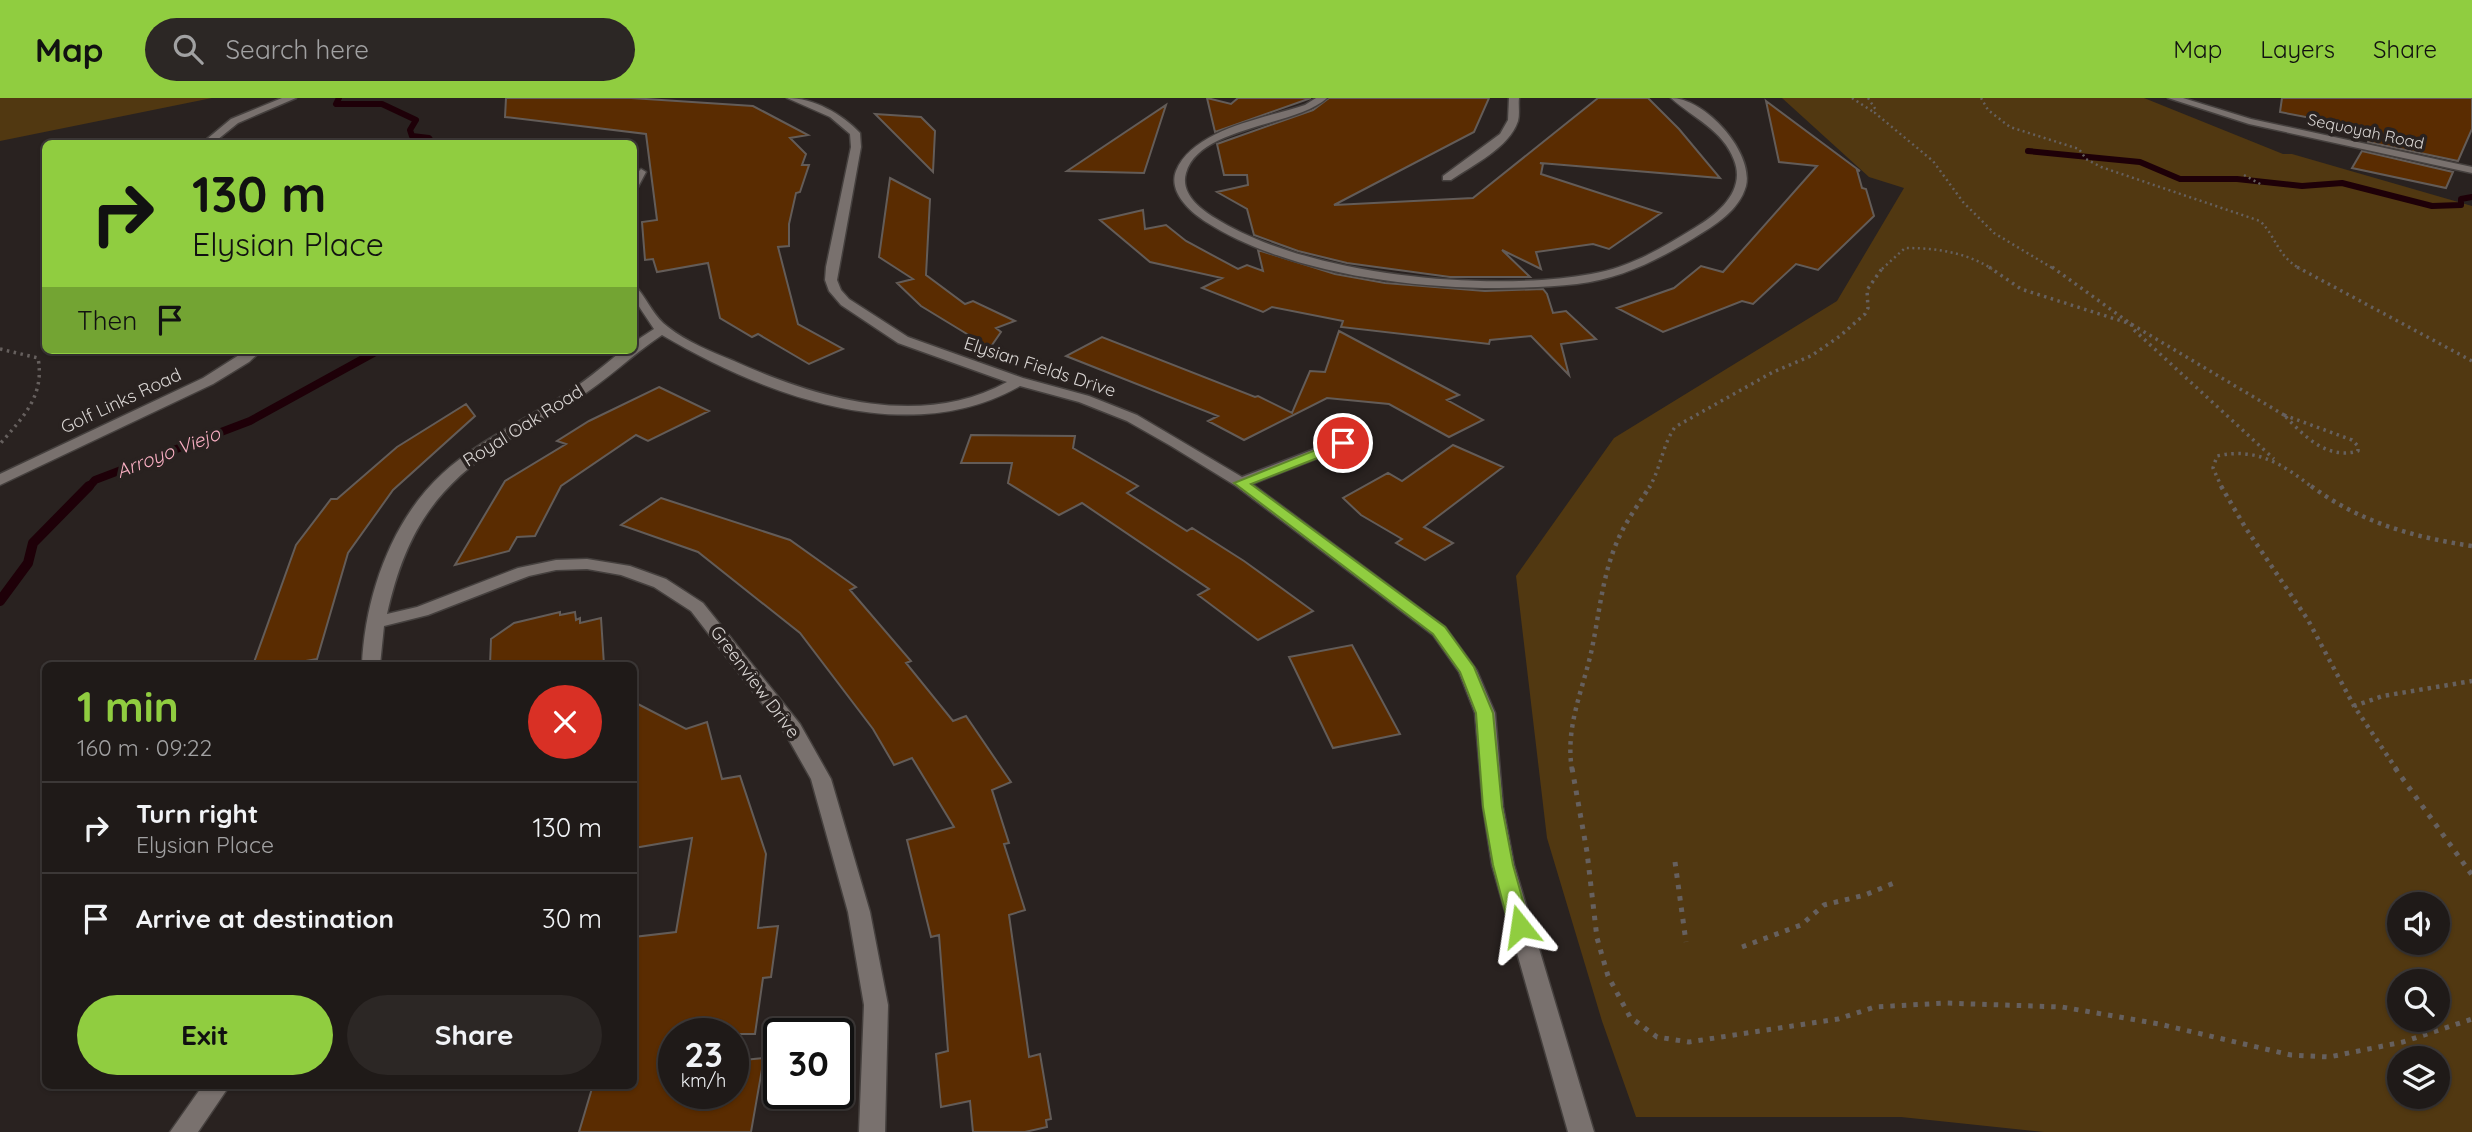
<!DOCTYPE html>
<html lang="en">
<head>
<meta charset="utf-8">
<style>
  :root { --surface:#1f1a18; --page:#2c2725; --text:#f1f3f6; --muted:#a1a1a2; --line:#3c3837; --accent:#90cd40 }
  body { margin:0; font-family:Quicksand,sans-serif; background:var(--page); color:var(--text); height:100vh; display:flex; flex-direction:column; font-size:26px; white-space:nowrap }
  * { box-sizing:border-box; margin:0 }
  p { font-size:23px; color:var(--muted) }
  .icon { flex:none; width:38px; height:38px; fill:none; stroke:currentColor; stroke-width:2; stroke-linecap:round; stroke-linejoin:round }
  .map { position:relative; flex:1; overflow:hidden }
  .panel { position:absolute; left:42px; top:564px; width:595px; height:427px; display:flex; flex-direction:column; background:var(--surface); border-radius:10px; box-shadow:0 2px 5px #0004,0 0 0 2px var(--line) }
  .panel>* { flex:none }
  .banner { position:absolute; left:42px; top:42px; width:595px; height:214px; border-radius:10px; box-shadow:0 2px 5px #0004,0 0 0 2px var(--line); background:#90cd40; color:#111; overflow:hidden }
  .fabs { position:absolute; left:2387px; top:794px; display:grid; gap:14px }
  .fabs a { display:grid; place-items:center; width:63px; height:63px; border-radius:50%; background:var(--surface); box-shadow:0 2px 5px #0004,0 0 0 2px var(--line); font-size:35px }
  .speed { position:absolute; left:658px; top:920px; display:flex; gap:14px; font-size:35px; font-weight:700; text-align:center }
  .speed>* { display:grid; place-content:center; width:91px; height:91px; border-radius:50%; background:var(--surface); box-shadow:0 2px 5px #0004,0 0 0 2px var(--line); line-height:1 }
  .speed small { font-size:18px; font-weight:400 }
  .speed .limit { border:4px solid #111; border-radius:10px; background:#fff; color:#111 }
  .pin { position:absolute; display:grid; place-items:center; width:60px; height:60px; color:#fff; margin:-30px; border:4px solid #fff; border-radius:50%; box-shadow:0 2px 7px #0007 }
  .me { position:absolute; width:77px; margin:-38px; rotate:345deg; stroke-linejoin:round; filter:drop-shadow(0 0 5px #0008) }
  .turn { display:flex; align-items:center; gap:24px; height:147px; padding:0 35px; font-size:32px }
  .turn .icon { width:91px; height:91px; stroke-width:2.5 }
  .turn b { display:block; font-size:49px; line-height:60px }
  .then { display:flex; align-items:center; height:66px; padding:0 35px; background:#0003; gap:14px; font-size:26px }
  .round { display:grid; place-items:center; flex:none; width:74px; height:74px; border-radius:37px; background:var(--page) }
  .summary { display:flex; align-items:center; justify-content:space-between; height:119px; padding:0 35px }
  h1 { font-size:42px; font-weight:700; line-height:52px; color:var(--accent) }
  .primary-button { display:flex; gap:14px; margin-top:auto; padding:14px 35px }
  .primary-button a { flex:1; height:80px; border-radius:42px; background:var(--accent); color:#111; font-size:28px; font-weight:700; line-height:80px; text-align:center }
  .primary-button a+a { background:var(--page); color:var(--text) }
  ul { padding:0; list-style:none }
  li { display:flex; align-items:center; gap:21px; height:91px; padding:0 35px; border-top:2px solid var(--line) }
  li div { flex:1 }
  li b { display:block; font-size:26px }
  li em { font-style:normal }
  header { display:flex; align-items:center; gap:42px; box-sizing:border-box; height:98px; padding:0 35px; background:var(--accent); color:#111 }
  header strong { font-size:33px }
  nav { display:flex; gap:38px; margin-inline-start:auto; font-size:24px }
  .search { width:490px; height:63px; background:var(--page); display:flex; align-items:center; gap:18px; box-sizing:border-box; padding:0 24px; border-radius:38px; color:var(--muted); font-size:26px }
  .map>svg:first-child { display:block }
  .green { fill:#513811; fill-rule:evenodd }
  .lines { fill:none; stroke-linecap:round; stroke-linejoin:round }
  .stream-far2 { stroke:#1e0008; stroke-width:6 }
  .stream-far1 { stroke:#1e0008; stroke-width:8 }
  .stream { stroke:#1e0008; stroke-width:10 }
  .building { fill:#5a2c01; stroke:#635c58; stroke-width:2 }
  .street-casing { stroke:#45403e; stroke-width:3 }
  .secondary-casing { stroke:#45403e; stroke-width:3 }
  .path-far3 { stroke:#66605e; stroke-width:2.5; stroke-dasharray:2 3.5; stroke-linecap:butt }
  .path-far2 { stroke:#66605e; stroke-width:3.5; stroke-dasharray:2.5 4.5; stroke-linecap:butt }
  .path-far1 { stroke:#66605e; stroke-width:4.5; stroke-dasharray:3.5 5; stroke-linecap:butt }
  .path { stroke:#66605e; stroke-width:5; stroke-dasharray:4.5 7; stroke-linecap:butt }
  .street { fill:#79716e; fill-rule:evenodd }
  .secondary { fill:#79716e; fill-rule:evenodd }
  .route { fill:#90cd40; stroke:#5e852a; stroke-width:2 }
  .labels { text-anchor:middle; stroke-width:7; stroke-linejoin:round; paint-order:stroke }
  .far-street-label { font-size:16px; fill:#d9d5d3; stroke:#292220 }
  .street-label { font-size:18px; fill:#d9d5d3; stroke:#292220 }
  .water-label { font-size:19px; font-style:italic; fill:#faafc3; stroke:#292220 }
</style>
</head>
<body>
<header>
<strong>Map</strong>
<div class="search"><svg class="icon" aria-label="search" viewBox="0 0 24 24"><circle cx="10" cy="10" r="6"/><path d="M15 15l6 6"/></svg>Search here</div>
<nav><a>Map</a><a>Layers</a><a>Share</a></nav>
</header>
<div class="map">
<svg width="2472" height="1034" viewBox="0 0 2472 1034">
  <rect width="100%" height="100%" fill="#292220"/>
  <path class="green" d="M0,0H212L0,43Z
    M1782,0H2144L2283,56H2292L2472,108V1034H2044L1901,1019H1636L1602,923L1547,740L1516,478L1614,340L1837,203L1904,90L1869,79ZM2399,807H2438V845H2399ZM2399,884H2438V922H2399ZM2399,961H2438V999H2399Z"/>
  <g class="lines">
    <path class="stream-far2" d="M339,0L336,6H382L416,22L410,32L412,38L429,40L433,46
      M2028,53L2140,64L2180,81H2237L2302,88L2342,85L2432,108L2461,107V101L2472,99"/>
    <path class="stream-far1" d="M88,390L95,382L250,323L379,252"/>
    <path class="stream" d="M0,503L28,465L33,445L89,388"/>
  </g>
  <path class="building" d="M506,0H631L753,8L808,37L790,40L806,56L802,67H809L800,94L796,95L789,126V148L778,149L798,226L843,251L809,266L758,236L752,239L720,220L708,165L657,174L653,161L645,162L642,124L657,122L646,36L505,19Z
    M1207,0L1231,6L1238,0H1311L1215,34Z
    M1329,0H1489L1474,34L1334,107L1473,100L1598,0H1648L1679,31L1720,80L1540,65L1543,66L1541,76L1661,115L1609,151L1593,146L1536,154L1541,171L1502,152L1530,179H1450L1347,165L1298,153L1254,137L1247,111L1217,94L1248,87L1247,77H1224L1217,46L1313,12Z
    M2282,0H2472V31L2458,63L2368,44L2374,32L2280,14Z
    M1766,3L1860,73L1857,72L1862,90L1866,91L1874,118L1818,172L1796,166L1753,206L1742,203L1663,234L1617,210L1674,190L1701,168L1723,174L1817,68L1779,64Z
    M1166,7L1144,75L1067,73Z
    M875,16L921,19L935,33L933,74Z
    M2362,53L2453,74L2446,90L2352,70Z
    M890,80L930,101L926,177L965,206L973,203L1015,223L996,230L1001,234L990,250L921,208L897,185L913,181L879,159Z
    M1143,112L1145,131L1166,127L1186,143L1238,171L1247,167L1263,173L1258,152L1335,176L1385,185L1485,193L1543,191L1547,196L1553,215L1566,213L1596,241L1561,246L1569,277L1531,238L1490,242L1489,246L1341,229L1343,223L1272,209L1263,214L1202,190L1222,180L1150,164L1100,122Z
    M1339,233L1459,297L1447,302L1483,322L1449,339L1389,306L1327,300L1244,342L1208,323L1218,318L1066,258L1102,239L1255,299L1258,298L1292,315L1310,273L1325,274Z
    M659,289L709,313L648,343L636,337L561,388L535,438L517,439L509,453L455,467L505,383L566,346L557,343L589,323Z
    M466,306L475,318L393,392L348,455L317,561L283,567H253L296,447L331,401H337L397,349Z
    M971,337L1075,338L1073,350L1138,388L1127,395L1187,433L1192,430L1244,463L1313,513L1258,542L1198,497L1209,491L1082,405L1059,417L1008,385L1012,365H961Z
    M1453,347L1503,369L1424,429L1453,445L1425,462L1396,445L1402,441L1361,417L1343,400L1388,375L1402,383Z
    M661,400L790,442L856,489L850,492L911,563L906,565L953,623L966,618L1011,684L992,692L1009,745L1004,746L1025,812L1009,817L1029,959L1040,956L1051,1021L1046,1022L1047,1029L1025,1034H973L970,1003L941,1009L936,956L948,953L939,837L931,839L907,742L954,729L912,660L894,667L873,631L800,535L698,454L621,427Z
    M560,514V517L575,514L576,522L580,520V525L601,520L604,567H490L491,541L514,525Z
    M1352,547L1400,636L1333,650L1289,559Z
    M634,604L686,631L707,624L722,681L740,678L766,756L758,830L778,828L771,879L763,880L755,936H674V996H733V963L764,960L751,1034H579L593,987H634V839L676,834L692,740L634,750Z"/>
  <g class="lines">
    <g class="street-casing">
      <path id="street" d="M787,0C814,0 842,16 860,35L861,49L837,182L841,192L849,201L908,239L1023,280L1089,298L1137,317L1242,379L1338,342H1348L1350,345L1348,348L1252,386L1445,529L1477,573L1495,615L1503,709L1514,767L1594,1034H1568L1492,767L1483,709L1475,615L1459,574L1433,537L1236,388L1171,348L1127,323L1079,304L1020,288C908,352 764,297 662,237C632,257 607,282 577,301C553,317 527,330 503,345C434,390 405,436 387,516L417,509L518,470L556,462L587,461L630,468L666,481L703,505L800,626L831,681L870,814L888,907L885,1034H859L864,907L848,814L811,681L785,635L691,513L654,489L621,477L587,471L556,472L529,478L428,517L384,528L380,567H362C365,499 391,422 443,375C477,344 520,324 559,300C582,286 602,269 623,252H634V244L654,231L634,201V190L638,191C648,203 655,220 668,229C687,244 712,254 734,263C818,301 921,331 1007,284L898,245L841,207L829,193L825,182L826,169L851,49L850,36L830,19Z
        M1316,0H1327C1295,29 1199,28 1186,75C1180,95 1200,111 1215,120C1305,177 1487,195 1591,176C1629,170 1664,149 1696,129C1719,115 1746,92 1734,62C1723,32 1693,20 1671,0C1705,0 1754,54 1746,88C1739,113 1715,127 1694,140C1658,162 1620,181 1577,186C1465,198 1302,185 1206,124C1190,114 1168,94 1176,73C1193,31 1266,20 1305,7Z
        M1509,0H1519C1518,7 1520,15 1518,23C1509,50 1473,67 1451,82H1443V78L1500,36L1508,22Z
        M2168,0H2183L2251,21L2472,69V75L2249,26Z
        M641,71L646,74L638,89L634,90V78Z
        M203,987H230L198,1034H170Z"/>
    </g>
    <g class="secondary-casing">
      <path id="secondary" d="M282,0H296L238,25L212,46H201L231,21Z
        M247,252H262L249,264L213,286L0,387V376L203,280Z"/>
    </g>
    <path class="path-far3" d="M1852,0L1875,15
      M1868,0L1876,12L1875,15L1933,63L1963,104L1994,135L2054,171
      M1981,0L1988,12L2010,29L2079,51L2086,61L2101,69L2260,123C2278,141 2275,155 2300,171
      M2244,77L2262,87
      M1882,171L1905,150C1935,150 1966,154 1992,171"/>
    <path class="path-far2" d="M1989,169L2021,191L2131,226L2133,231L2274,361
      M2052,169L2131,226L2284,317
      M2297,169L2472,263
      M0,251L38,260C45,298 23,319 0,346
      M2284,317L2352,342L2358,348V353C2327,362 2304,338 2284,317Z
      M1649,390C1661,370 1662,348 1675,329L1773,274L1811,258L1840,238L1865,216L1868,210L1867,192L1883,169
      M2222,390L2213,370L2217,358C2256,349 2283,366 2313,390"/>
    <path class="path-far1" d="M2221,388L2245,429L2308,522L2354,608
      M2311,388C2360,424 2412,439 2472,448
      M1572,672C1565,630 1582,594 1591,555C1599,519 1602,478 1617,444C1625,424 1639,406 1650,388
      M2397,672L2354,608L2383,598L2472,583"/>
    <path class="path" d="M1572,670L1587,754L1597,840L1608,878L1630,919L1657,939L1689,944L1838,921L1875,909L1945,905L2062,909L2159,926L2291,957L2329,959L2403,944L2472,921
      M2395,670L2472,777
      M1675,764L1686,844
      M1742,849L1801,827L1824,807L1865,797L1894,785"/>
    <use href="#street" class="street"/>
    <use href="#secondary" class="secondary"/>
  </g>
  <path class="route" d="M1343,341L1350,345L1348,348L1251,386L1445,529L1474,569L1493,615L1502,709L1513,767L1530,828L1527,834L1520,837L1512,834L1509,828L1493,767L1483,709L1476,615L1460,574L1433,536L1234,385Z"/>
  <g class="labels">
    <g class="far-street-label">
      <text transform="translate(2366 33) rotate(12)" y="6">Sequoyah Road</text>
    </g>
    <g class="street-label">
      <text transform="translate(1040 269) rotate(18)" y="6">Elysian Fields Drive</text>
      <text transform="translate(121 303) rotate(-25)" y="6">Golf Links Road</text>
      <text transform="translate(523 328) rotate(-32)" y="6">Royal Oak Road</text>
      <text transform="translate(755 584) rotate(53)" y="6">Greenview Drive</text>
    </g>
    <g class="water-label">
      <text transform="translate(168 354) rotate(-21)" y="7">Arroyo Viejo</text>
    </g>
  </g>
</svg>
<div class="fabs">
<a><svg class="icon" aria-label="sound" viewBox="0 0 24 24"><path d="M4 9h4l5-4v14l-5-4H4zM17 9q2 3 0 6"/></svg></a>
<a><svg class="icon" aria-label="search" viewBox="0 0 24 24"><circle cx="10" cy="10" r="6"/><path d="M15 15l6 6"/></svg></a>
<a><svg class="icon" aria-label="layers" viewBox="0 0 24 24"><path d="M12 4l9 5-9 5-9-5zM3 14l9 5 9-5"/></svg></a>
</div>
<div class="speed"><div>23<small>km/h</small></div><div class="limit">30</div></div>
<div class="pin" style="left:1343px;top:345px;background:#d93025"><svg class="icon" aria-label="arrive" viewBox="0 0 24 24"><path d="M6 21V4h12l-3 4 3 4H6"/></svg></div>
<svg class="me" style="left:1520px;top:828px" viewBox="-20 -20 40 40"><path d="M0-17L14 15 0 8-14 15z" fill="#90cd40" stroke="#fff" stroke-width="4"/></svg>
<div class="banner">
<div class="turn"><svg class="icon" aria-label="right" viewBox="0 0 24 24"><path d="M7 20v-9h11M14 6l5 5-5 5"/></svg><div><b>130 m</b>Elysian Place</div></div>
<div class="then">Then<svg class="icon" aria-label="arrive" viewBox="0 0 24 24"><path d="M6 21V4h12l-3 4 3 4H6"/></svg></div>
</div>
<section class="panel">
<div class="summary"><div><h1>1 min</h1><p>160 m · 09:22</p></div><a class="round" style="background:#d93025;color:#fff"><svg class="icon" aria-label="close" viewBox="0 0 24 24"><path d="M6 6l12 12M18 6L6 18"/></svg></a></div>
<ul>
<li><svg class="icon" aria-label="right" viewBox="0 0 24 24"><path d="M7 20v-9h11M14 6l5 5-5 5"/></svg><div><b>Turn right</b><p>Elysian Place</p></div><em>130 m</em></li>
<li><svg class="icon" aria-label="arrive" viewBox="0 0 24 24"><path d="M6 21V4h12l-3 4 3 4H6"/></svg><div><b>Arrive at destination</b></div><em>30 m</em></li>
</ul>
<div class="primary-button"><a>Exit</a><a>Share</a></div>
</section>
</div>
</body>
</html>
